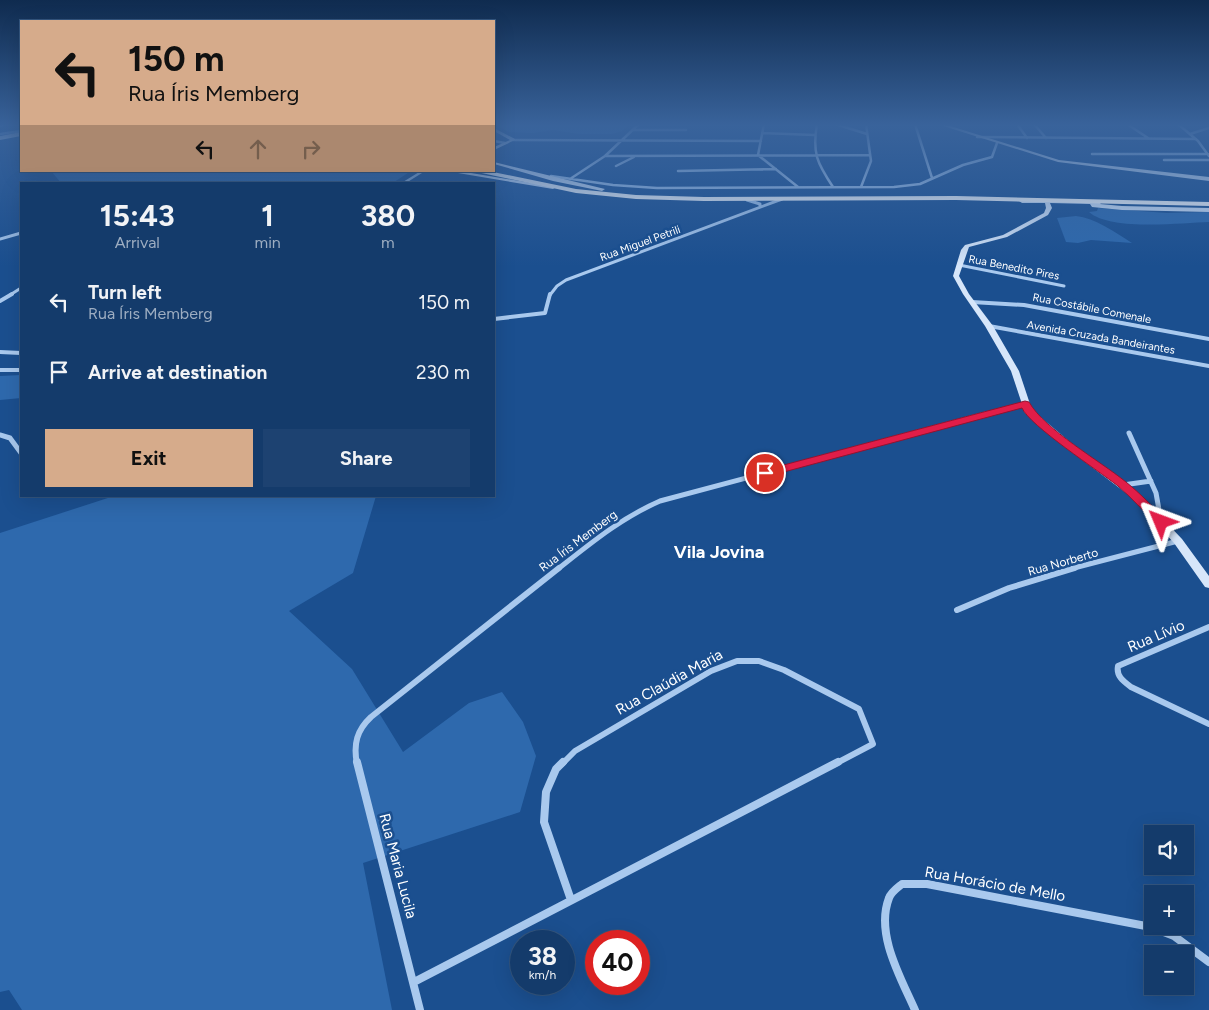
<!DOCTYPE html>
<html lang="en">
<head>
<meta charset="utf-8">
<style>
  :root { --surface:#143b6b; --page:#1d4271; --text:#f1f3f6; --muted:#9dadc1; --line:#33557e; --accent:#d6ab8b }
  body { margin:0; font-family:Figtree,sans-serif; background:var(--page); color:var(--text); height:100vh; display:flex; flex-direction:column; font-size:19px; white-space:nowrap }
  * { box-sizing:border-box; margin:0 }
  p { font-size:16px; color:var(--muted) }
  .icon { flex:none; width:28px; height:28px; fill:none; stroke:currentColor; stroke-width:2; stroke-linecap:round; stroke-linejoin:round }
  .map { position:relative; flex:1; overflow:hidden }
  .side { position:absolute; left:20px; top:182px; width:475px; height:315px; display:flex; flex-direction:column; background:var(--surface); border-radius:0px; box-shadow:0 5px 20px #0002,0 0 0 1px var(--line) }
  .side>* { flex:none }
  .hud { position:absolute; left:20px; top:20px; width:475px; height:152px; border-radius:0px; box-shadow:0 5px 20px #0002,0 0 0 1px var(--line); background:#d6ab8b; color:#111; overflow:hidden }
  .controls { position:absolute; left:1144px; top:825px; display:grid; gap:10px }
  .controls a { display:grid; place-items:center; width:50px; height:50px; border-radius:0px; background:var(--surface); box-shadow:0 5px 20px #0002,0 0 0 1px var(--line); font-size:25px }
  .speed { position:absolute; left:510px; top:930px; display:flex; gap:10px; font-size:25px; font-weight:700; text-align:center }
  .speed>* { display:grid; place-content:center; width:65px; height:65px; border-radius:50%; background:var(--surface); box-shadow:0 5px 20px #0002,0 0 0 1px var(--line); line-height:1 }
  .speed small { font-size:12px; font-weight:400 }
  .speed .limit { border:8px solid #d22; background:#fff; color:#111 }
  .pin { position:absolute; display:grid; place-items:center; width:42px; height:42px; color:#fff; margin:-21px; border:2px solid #fff; border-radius:50%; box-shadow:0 1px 5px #0007 }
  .me { position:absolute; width:55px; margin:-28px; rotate:314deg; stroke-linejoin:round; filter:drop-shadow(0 0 4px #0008) }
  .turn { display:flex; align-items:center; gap:18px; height:105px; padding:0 25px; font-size:22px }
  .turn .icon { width:65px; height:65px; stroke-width:2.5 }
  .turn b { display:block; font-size:35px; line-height:42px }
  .lanes { display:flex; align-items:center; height:48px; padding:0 25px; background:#0003; justify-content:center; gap:25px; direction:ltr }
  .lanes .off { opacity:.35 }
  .eta { display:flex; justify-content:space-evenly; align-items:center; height:85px; text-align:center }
  .eta b { font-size:30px; font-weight:700; line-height:35px }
  .button { display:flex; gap:10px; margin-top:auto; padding:10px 25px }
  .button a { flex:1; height:58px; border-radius:0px; background:var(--accent); color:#111; font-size:20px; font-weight:700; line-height:58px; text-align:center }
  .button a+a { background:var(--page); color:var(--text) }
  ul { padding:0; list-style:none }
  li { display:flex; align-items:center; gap:15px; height:70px; padding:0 25px }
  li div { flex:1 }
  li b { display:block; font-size:19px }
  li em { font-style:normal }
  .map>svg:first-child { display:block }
  .green { fill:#2e69ad }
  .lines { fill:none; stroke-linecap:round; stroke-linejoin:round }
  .street-far5 { stroke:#a9c9ee; stroke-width:2.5 }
  .street-far4 { stroke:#a9c9ee; stroke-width:3 }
  .street-far3 { stroke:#a9c9ee; stroke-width:4 }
  .street-far2 { stroke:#a9c9ee; stroke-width:5 }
  .street-far1 { stroke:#a9c9ee; stroke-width:6 }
  .street { stroke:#a9c9ee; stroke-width:8 }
  .secondary { fill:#d6e6fa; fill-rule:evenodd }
  .highway { fill:#fff; fill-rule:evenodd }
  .route { fill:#e11d48; stroke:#92132f }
  .labels { text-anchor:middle; stroke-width:5; stroke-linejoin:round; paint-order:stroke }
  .far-street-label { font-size:11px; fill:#fff; stroke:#1b4f8f }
  .street-label { font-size:12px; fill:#fff; stroke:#1b4f8f }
  .near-street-label { font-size:15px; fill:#fff; stroke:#1b4f8f }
  .district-label { font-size:18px; font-weight:bold; fill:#fff; stroke:#1b4f8f }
</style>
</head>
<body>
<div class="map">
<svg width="1209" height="1010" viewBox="0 0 1209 1010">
  <rect width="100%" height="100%" fill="#1b4f8f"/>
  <path class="green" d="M494,124H629L622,131L612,134H579L553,130L533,133L509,132Z
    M51,171H411L391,184H62Z
    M1098,208L1167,213L1209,212V222C1180,223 1110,231 1089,212L1097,211Z
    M1076,216C1095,218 1115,232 1132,243L1091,240L1078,243L1066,242L1057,218Z
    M21,375V398L0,400V376Z
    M114,496H376L353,573L289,611L352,669L403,752L469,703L502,692L523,722L536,756L520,812L363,863L392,1010H22L9,990L0,992V533Z"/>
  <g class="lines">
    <path class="street-far5" d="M764,124L758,155L798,187
      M817,124C812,153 817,163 833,187
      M835,124L867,134
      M915,124L932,178
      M1017,124L1027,138
      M1034,124L1046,138
      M1127,124L1148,138
      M1178,124L1198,141L1209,156
      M633,130H686
      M762,133L815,135
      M0,134L21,131
      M1190,134L1209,128
      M977,137L1196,139
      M513,140L761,141
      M494,141L505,143
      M1092,154H1208
      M605,156L870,155
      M1164,160H1209
      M616,166L634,157
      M678,171L776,169
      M551,176L613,185L657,188L894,187L920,184L963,165L992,157L997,143
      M570,179L605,156L639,124
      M402,184L423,171
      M861,187L871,161L866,124
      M780,200L782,199"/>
    <path class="street-far4" d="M747,200L760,204V207
      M0,239L21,233
      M959,265L1064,286
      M10,295L21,288
      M550,295L557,286L566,280L782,199"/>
    <path class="street-far3" d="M0,301L12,294
      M972,302L1024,305L1209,339
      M494,319L545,313L550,294
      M989,326L1209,366
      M0,352L21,353
      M0,370H21
      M981,416L1025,404"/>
    <path class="street-far2" d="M1129,433L1156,493L1161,521
      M0,435L10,438L21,453
      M1123,485L1151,481
      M558,569C591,543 621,518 660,501L986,414
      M1070,569L1178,541"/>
    <path class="street-far1" d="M957,610L1009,588L1075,568
      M1209,627L1118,666C1116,676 1123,681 1131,687L1209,724
      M357,764C353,744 357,730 371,717L559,568
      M562,764L575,751L711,671L737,661H759L784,670L859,709L873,744L835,764"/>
    <path class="street" d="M357,762L420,1010
      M563,762L556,769L546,792L544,822L571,900
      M414,982L838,762
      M915,1010C901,978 875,934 889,898C891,892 897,888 902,884H927L1151,927L1174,936L1209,962"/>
    <path class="secondary" d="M7,124L6,125L0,127V125Z
      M937,124H944L1059,160L1209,177V181L1058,162Z
      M494,128L515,139V140L494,150V147L510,140L494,131Z
      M494,162L605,189L602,191L553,181L494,164Z
      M446,171H459L556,187L553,189Z
      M1020,200L1098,201L1101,203L1100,204L1122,206L1209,208V212L1122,210L1092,207L1090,204L1050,203L1052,208L1048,215L1007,237L969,247L959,276L969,294L993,326L1019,371L1032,410L1070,442L1140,495L1182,539L1209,576V588L1205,587L1174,543L1134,499L1064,446L1025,413L1011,371L985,326L963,294L953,276L961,250L965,245L1003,235L1044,213L1046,208L1045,203H1022L1019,201Z"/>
    <path class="highway" d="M21,132V136L0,140V136Z
      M472,171H488L576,189L636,195L704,197L956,196L1209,202V206L956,200L704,201L636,199L576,193Z"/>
  </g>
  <linearGradient id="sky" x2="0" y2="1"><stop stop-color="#0f2b4f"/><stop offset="0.47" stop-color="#39639b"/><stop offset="1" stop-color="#39639b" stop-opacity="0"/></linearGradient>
  <rect width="1209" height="266" fill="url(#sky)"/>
  <path class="route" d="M1025,401L1029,402C1045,430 1099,460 1126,482C1140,493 1153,507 1165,519L1167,522L1165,524H1157C1144,512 1132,498 1118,486C1099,471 1030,426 1022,408L769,476H761L760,473L761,471Z"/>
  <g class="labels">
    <g class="far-street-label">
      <text transform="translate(640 243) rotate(-20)" y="4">Rua Miguel Petrili</text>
      <text transform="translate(1014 267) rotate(11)" y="4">Rua Benedito Pires</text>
      <text transform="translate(1092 308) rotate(11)" y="4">Rua Costábile Comenale</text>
      <text transform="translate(1101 337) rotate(10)" y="4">Avenida Cruzada Bandeirantes</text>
    </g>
    <g class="street-label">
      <text transform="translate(578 541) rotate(-37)" y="4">Rua Íris Memberg</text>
      <text transform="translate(1063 562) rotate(-16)" y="4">Rua Norberto</text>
    </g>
    <g class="near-street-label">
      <text transform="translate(1156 636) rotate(-23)" y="5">Rua Lívio</text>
      <text transform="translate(669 682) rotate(-29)" y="5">Rua Claúdia Maria</text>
      <text transform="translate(398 866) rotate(75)" y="5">Rua Maria Lucila</text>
      <text transform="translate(995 884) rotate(10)" y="5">Rua Horácio de Mello</text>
    </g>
    <g class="district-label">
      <text x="719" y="558">Vila Jovina</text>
    </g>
  </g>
</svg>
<div class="controls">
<a><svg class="icon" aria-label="sound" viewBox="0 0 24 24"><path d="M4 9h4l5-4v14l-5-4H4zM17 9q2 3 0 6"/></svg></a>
<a>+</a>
<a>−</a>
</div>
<div class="speed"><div>38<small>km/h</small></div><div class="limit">40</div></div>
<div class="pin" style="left:765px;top:473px;background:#d93025"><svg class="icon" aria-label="arrive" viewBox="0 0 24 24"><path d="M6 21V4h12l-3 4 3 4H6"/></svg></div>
<svg class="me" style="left:1161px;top:522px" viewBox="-20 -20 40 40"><path d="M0-17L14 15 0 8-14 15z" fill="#e11d48" stroke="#fff" stroke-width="4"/></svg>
<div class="hud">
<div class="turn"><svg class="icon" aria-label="left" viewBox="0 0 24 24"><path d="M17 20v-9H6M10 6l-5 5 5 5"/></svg><div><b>150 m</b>Rua Íris Memberg</div></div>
<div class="lanes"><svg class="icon" aria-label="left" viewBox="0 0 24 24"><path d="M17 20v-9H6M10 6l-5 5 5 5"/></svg><svg class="icon off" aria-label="ahead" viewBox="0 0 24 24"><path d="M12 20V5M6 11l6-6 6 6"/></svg><svg class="icon off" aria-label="right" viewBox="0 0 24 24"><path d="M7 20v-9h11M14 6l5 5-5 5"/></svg></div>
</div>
<section class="side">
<div class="eta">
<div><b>15:43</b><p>Arrival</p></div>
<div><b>1</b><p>min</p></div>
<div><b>380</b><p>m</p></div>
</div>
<ul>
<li><svg class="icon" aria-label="left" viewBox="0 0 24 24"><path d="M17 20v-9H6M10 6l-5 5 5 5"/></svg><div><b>Turn left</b><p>Rua Íris Memberg</p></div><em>150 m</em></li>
<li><svg class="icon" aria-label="arrive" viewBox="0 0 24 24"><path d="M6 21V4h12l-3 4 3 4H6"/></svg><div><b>Arrive at destination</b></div><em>230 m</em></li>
</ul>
<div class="button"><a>Exit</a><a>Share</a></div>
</section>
</div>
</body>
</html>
